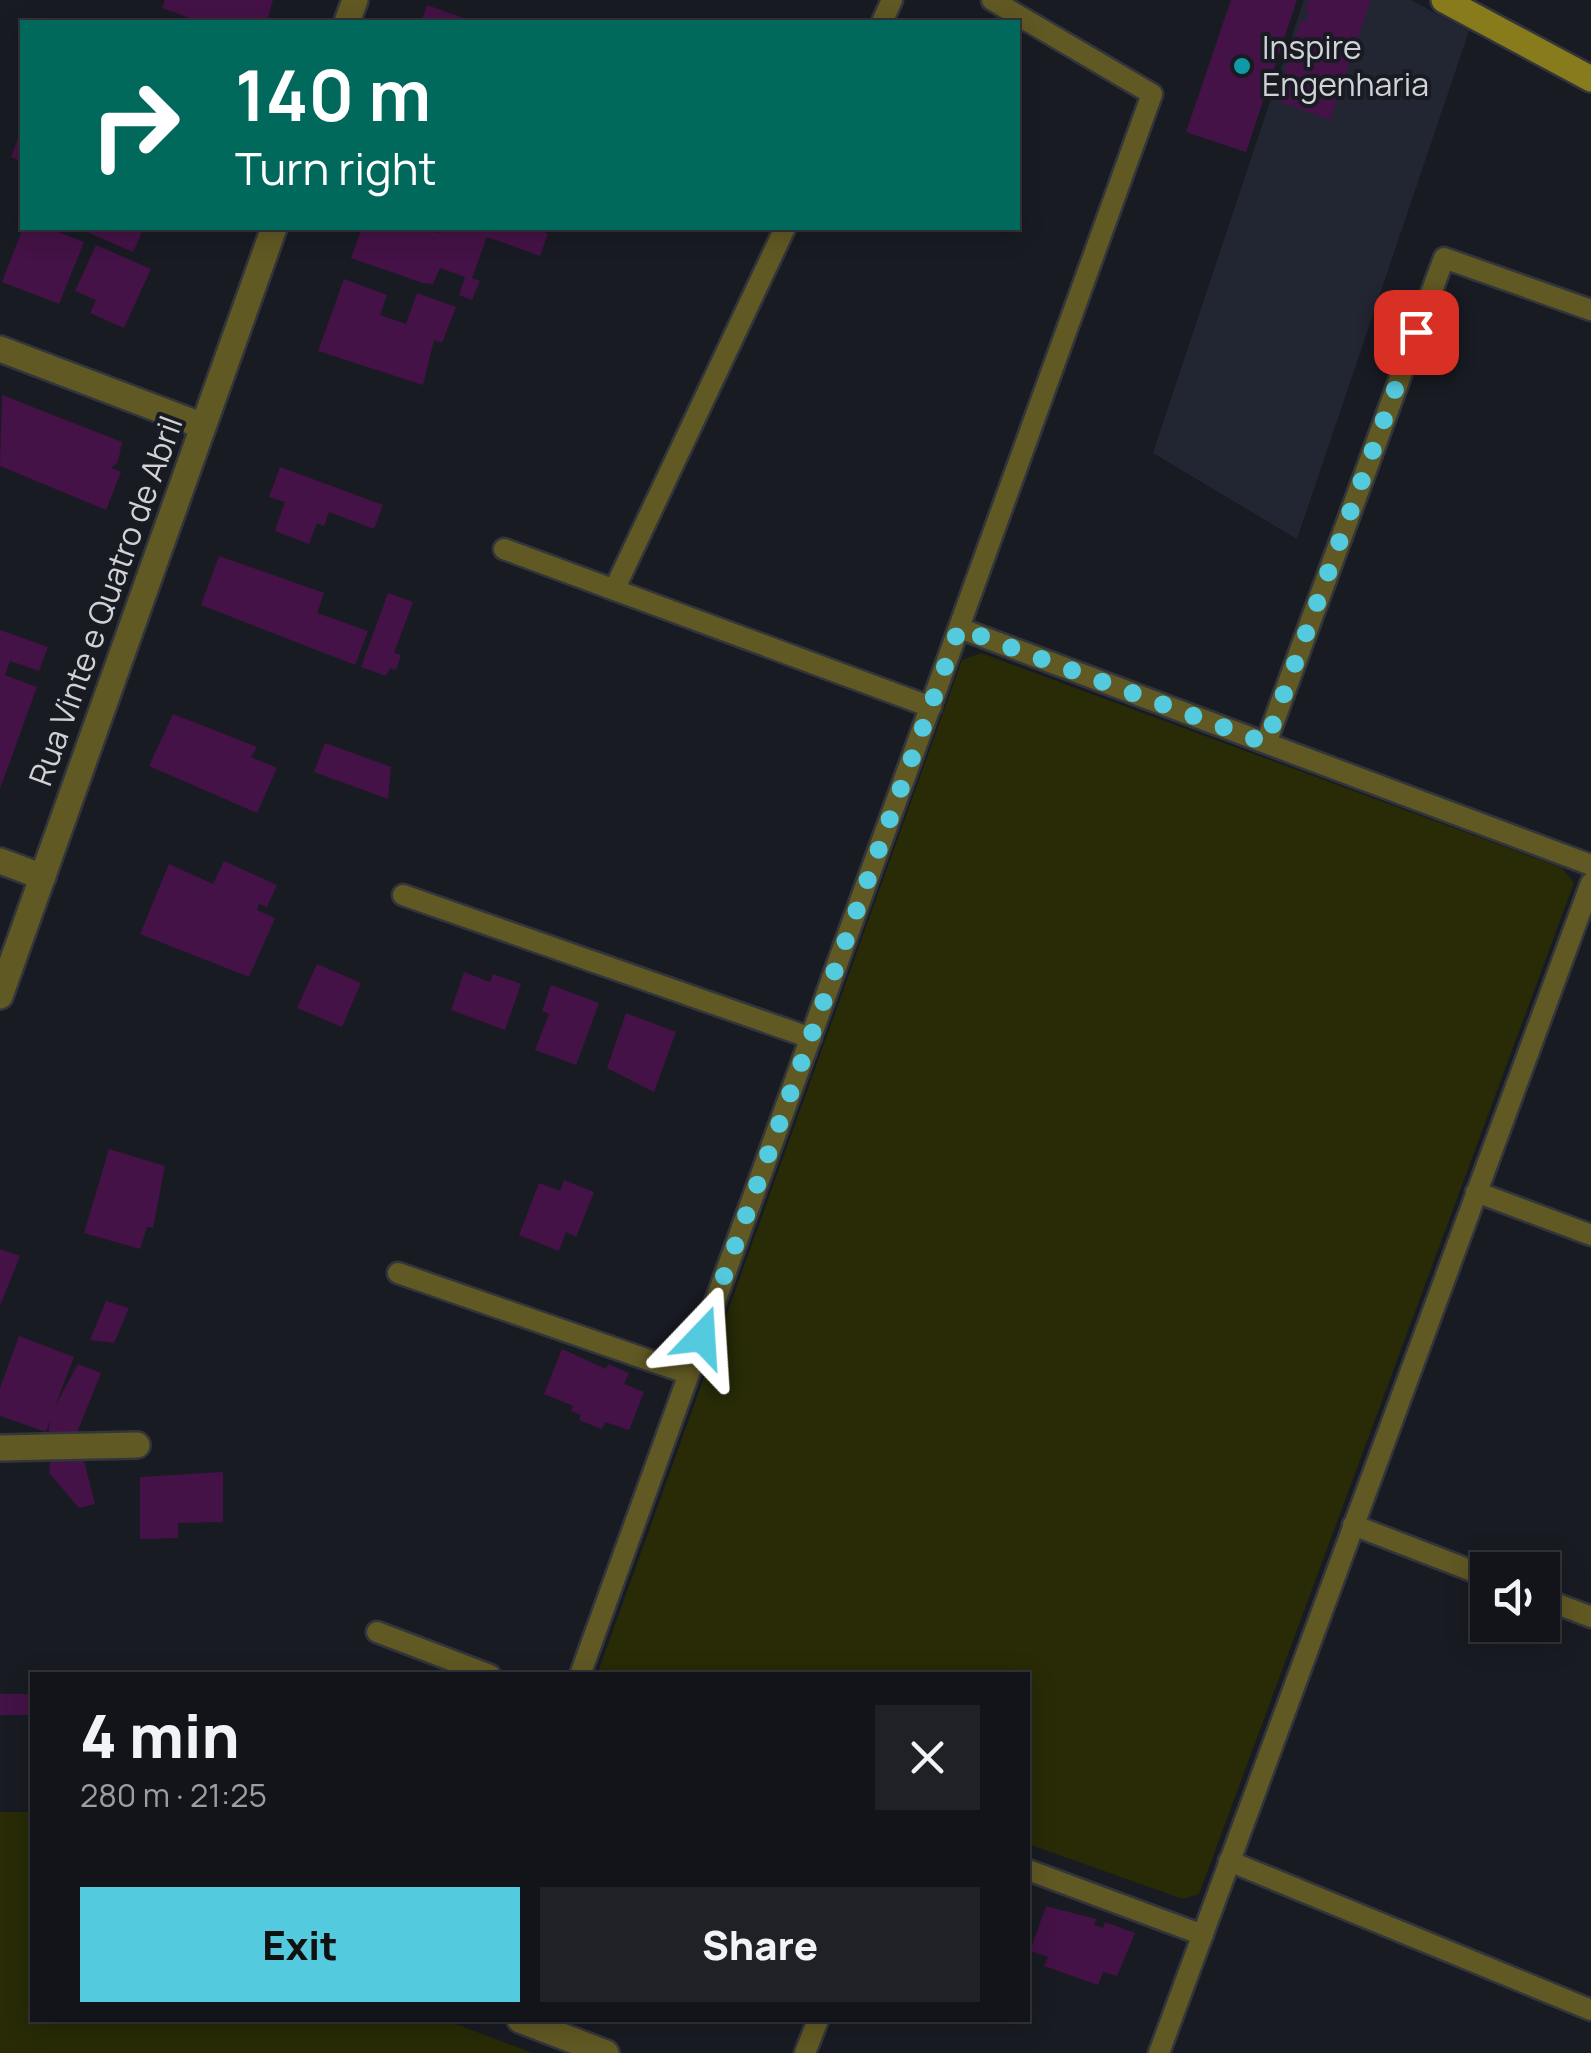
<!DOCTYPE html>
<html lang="en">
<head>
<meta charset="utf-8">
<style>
  :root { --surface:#13141a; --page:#202127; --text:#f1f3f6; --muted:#9d9ea2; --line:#323339; --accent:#54cade }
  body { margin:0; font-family:Manrope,sans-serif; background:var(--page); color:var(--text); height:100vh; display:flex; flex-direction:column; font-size:38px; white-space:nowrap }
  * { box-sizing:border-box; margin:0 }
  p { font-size:32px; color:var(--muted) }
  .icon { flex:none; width:55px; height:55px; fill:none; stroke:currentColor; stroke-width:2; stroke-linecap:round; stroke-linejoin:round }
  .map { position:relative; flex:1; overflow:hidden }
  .side { position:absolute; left:30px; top:1672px; width:1000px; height:350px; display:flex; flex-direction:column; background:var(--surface); border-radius:0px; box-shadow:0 5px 25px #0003,0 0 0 2px var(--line) }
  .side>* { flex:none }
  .top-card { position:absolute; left:20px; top:20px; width:1000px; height:210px; border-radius:0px; box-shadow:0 5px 25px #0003,0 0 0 2px var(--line); background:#00695c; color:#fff; overflow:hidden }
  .controls { position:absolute; left:1470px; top:1552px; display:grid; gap:20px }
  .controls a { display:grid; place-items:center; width:90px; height:90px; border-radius:0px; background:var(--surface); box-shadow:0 5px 25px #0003,0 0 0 2px var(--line); font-size:50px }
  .pin { position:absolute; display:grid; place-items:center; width:85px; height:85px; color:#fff; margin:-42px; border-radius:20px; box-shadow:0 5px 15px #0006 }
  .me { position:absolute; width:110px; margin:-55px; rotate:20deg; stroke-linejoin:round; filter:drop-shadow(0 0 8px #0008) }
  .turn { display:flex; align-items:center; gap:35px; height:210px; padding:0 50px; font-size:45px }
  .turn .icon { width:130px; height:130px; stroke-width:2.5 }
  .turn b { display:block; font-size:70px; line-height:85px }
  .round { display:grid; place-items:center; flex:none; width:105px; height:105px; border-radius:0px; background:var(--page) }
  .head { display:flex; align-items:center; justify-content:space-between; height:170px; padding:0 50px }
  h1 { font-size:60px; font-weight:800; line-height:75px }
  .button { display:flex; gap:20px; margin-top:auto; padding:20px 50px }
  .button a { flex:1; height:115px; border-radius:0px; background:var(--accent); color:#111; font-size:40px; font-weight:800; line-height:115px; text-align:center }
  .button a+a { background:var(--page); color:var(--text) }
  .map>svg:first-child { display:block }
  .built { fill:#212632 }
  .green { fill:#282b06 }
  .building { fill:#441246 }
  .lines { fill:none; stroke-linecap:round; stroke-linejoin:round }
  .lane-casing { stroke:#33353c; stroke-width:25 }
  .street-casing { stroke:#33353c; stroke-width:30 }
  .secondary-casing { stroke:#33353c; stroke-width:30 }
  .lane { stroke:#615923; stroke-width:20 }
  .street { stroke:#615923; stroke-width:25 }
  .secondary { stroke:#887b1b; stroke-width:25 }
  .route { stroke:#54cade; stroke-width:18; stroke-dasharray:0 32.4 }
  .culture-dot { fill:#0f9aa8; stroke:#191b23; stroke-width:4 }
  .labels { text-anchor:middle; stroke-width:8; stroke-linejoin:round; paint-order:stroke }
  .poi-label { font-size:32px; fill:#d0d2d7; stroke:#191b23; text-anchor:start }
  .street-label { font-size:32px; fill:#d0d2d7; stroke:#191b23 }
</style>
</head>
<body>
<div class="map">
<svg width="1591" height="2053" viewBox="0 0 1591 2053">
  <rect width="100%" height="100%" fill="#191b23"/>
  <path class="built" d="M1304,0H1411L1469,31L1297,539L1153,453Z"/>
  <path class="green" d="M981,653L1562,868L1574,883L1199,1894L1183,1899L1028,1844V1675H597L962,660Z
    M0,1812H32V2020H445L533,2053H0Z"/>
  <path class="building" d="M165,0H273L267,22H201L162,8Z
    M1231,0H1297L1246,152L1186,132Z
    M1309,0H1371L1330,120L1275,100L1301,20L1306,22L1309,12L1305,11Z
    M427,5L475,22H421Z
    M22,127V162L11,157Z
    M23,228H48L84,242L59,304L2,282Z
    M90,228H144L133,252L89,233Z
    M362,228H423L439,233L441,228H538L548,234L540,256L487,237L472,278L480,281L472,300L459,295L465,277L440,268L433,284L423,283L351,258Z
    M96,245L151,269L124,328L90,313L96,300L75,291Z
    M344,279L387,295L380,315L406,324L417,293L456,307L442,343L434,340L423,385L318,351Z
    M2,395L122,442L118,462L111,468L121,472L106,510L0,466Z
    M280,467L383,505L374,529L329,512L324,526L317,523L309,544L275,531L285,502L269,497Z
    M219,556L324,593L317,613L368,631L355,665L201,605Z
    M388,593L413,602L394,653L401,655L396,670L390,668L386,676L361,667Z
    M0,630L48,647L39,671L10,661L5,675L37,687L0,789Z
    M173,714L257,747L251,757L277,768L257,813L149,766Z
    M325,743L391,767L388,799L314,772Z
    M224,861L277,885L267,907L259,904L257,910L275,918L249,977L140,934L169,864L213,884Z
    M317,964L361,983L342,1027L297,1008Z
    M464,972L490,982L493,974L521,984L505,1030L451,1010Z
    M551,985L599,1003L576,1065L535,1050L549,1014L542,1011Z
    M626,1013L676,1032L654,1092L607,1068Z
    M109,1149L165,1166L153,1228L147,1227L140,1249L84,1233Z
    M564,1180L594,1192L576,1237L566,1232L559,1251L519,1235L539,1183L560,1191Z
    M0,1249L20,1256L0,1306Z
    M106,1301L129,1308L114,1343L90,1340Z
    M19,1336L74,1357L55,1406L78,1364L101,1373L76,1435H48L50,1420L46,1432L0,1416V1388Z
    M562,1349L606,1369L608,1364L629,1373L624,1384L644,1392L629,1430L605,1422L602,1429L579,1420L581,1415L571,1411L573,1406L544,1394Z
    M50,1461H84L95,1504L79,1508L49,1473Z
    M223,1472V1522L178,1523V1538L140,1539V1477Z
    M0,1694H32V1715H0Z
    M1046,1906L1096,1919L1094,1925L1103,1928L1105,1922L1135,1933L1117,1976L1103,1972L1098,1985L1044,1966L1048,1957L1030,1951Z"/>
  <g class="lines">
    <g class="lane-casing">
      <path id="lane" d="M882,22L892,0
        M504,549L931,707
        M614,590L785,228
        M959,628L1591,865
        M1266,743L1444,258L1591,310
        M403,895L811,1038
        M1476,1192L1591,1235
        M398,1273L689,1374
        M1353,1525L1488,1577
        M1542,1598L1591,1617
        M377,1632L490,1675
        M580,1675L1152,94L992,0
        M1229,1861L1591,2010
        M1028,1870L1203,1935
        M805,2053L818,2020
        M1159,2053L1591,883"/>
    </g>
    <g class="street-casing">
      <path id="street" d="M347,22L355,0
        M0,349L203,426
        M0,861L43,877
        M0,996L274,228
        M0,1448L137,1445
        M520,2020L606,2053"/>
    </g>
    <g class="secondary-casing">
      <path id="secondary" d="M1444,0L1591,79"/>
    </g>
    <use href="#lane" class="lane"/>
    <use href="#street" class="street"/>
    <use href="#secondary" class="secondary"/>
  </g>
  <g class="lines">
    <path class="route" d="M702,1337L959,628L1266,743L1416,332"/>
  </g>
  <circle class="culture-dot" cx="1242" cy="66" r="10"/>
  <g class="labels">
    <g class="poi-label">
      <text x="1262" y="59">Inspire<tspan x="1262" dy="37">Engenharia</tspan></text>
    </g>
    <g class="street-label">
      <text transform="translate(106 601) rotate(-70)" y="11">Rua Vinte e Quatro de Abril</text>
    </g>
  </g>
</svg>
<div class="controls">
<a><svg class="icon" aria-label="sound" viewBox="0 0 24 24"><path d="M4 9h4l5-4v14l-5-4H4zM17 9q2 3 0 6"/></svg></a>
</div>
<div class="pin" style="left:1416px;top:332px;background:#d93025"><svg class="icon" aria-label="arrive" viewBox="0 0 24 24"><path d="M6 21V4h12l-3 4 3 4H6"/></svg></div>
<svg class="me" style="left:702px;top:1337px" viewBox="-20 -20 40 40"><path d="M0-17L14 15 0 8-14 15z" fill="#54cade" stroke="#fff" stroke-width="4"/></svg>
<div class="top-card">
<div class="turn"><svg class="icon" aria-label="right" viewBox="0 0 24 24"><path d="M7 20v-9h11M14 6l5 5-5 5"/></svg><div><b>140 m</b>Turn right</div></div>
</div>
<section class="side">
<div class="head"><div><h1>4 min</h1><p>280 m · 21:25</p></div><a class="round"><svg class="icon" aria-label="close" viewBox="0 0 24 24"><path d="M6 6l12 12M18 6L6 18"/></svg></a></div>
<div class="button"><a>Exit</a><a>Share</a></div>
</section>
</div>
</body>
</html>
